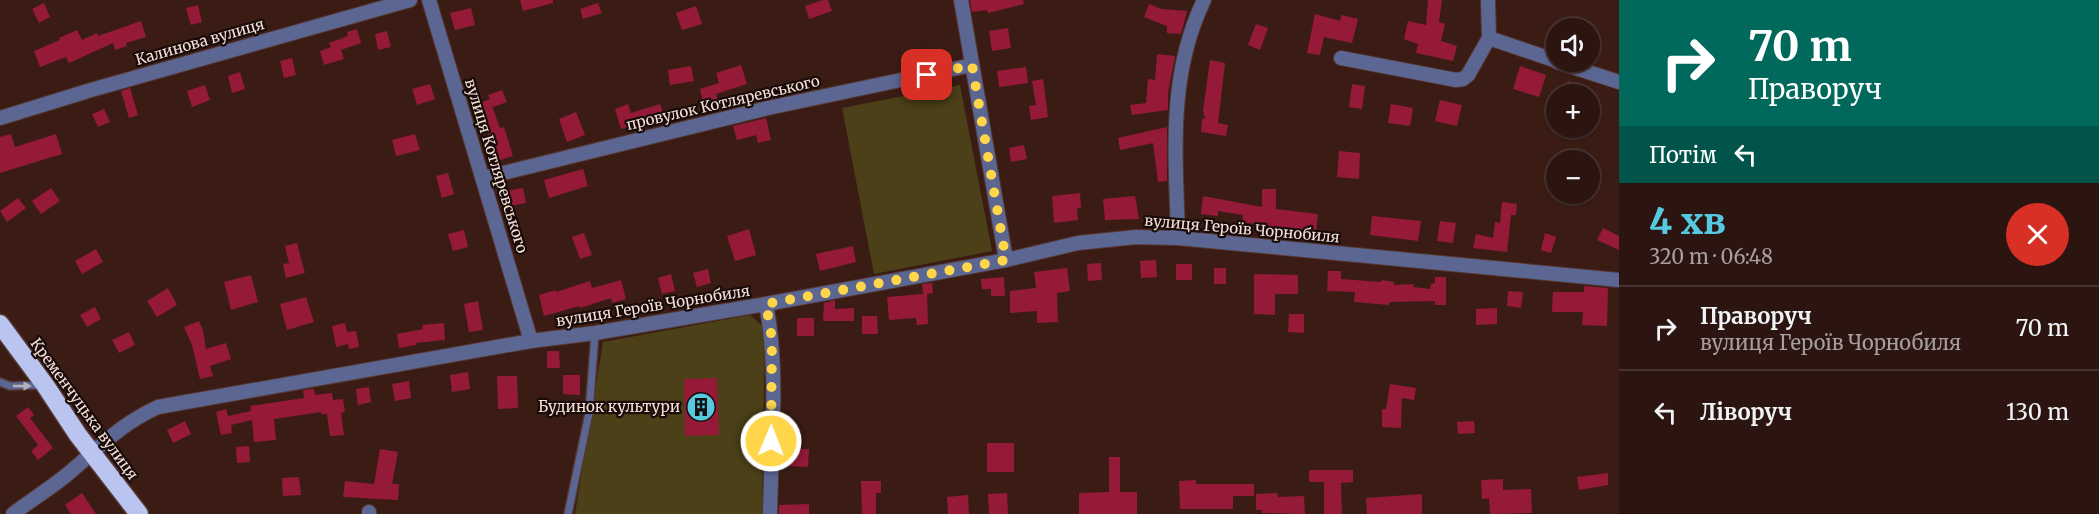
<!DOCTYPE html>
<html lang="uk">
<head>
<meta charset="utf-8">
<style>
  :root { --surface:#2c1510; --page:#341e19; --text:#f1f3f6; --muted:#a69f9f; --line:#483430; --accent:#56c9e1 }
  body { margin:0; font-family:Merriweather,serif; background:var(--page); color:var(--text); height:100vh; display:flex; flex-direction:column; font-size:22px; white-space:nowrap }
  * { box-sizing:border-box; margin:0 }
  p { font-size:20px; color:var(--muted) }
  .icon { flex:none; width:33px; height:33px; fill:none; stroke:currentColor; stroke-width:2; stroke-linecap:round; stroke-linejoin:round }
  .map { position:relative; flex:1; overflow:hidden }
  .sheet { display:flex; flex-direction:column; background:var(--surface); width:480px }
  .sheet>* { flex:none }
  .hud { background:#00695c; color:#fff; overflow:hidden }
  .controls { position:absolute; left:1546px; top:18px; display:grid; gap:12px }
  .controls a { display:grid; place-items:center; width:54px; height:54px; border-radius:50%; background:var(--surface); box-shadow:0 2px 4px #0004,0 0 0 2px var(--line); font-size:30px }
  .pin { position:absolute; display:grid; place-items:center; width:51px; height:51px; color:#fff; margin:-26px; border-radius:12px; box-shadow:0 3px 9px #0006 }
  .me { position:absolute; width:66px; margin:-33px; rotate:1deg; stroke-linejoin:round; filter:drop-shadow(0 0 4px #0008) }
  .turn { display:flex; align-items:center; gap:21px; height:126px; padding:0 30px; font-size:27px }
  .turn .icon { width:78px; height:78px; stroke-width:2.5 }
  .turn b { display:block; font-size:42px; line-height:51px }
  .then { display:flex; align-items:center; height:57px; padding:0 30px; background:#0003; gap:12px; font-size:22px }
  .round { display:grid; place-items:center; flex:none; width:63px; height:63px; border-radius:32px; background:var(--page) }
  .head { display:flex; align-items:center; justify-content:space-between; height:102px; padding:0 30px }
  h1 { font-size:36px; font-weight:800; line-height:45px; color:var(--accent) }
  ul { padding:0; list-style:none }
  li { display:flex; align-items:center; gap:18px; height:84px; padding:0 30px; border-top:2px solid var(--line) }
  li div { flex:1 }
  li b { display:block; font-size:22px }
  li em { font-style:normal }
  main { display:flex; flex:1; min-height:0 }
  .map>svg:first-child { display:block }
  .green { fill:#4b4018 }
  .building { fill:#951a38 }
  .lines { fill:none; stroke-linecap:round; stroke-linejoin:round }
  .lane-casing { stroke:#553731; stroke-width:10 }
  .street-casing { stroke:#553731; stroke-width:16 }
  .highway-casing { stroke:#553731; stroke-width:21 }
  .lane { stroke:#5c6692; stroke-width:7 }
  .street { stroke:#5c6692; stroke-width:14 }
  .highway { stroke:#b9c4f0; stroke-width:18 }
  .oneway { fill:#b8afbd }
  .route { stroke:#ffd54a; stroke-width:10; stroke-dasharray:0 18 }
  .labels { text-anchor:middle; stroke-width:4.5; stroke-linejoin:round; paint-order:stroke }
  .street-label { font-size:15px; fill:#f5e0da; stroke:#180b08 }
  .poi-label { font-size:15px; fill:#f5e0da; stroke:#180b08; text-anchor:end }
</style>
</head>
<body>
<main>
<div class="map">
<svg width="1619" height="514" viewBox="0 0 1619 514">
  <rect width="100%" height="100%" fill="#3b1c15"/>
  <path class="green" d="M960,85L992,251L874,274L842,108Z
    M750,315L765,328L762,514H575L603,342Z"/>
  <path class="building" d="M520,0H553V3L523,11Z
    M823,0H828L832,11L809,19L805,6Z
    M970,0H1023L1024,4L988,13L987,10L972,12Z
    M1428,0H1442L1439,22L1445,24L1441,41L1457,46L1453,61L1416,53L1418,44L1404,39L1408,21L1426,25Z
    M44,3L50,17L39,23L32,9Z
    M598,3L602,13L583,19L580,9Z
    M1149,4L1161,9L1187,11L1181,34L1167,33V26L1144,17Z
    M198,5L202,22L191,25L186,8Z
    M696,6L702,24L682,30L676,13Z
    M471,8L475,25L455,30L450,13Z
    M1315,14L1340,21L1341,15L1358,19L1352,43L1324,37L1320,55L1307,53Z
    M141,21L146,37L126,43L127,46L115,50L113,43L69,63L66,57L40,67L34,51L60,40L59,38L77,30L82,40L97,33L98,36Z
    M1256,24L1268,28L1260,50L1248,45Z
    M1008,28L1011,48L992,51L989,31Z
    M357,29L361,43L341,50L344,59L324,65L320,51L331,47L329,43L348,36L347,32Z
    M387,31L391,47L378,50L375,34Z
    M1157,54L1175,56L1168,93V110L1132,115L1130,105L1146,103L1148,79L1155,80Z
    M292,58L296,75L284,78L280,61Z
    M1210,60L1225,63L1218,123L1228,125L1226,136L1201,132L1202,119L1205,118L1203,111Z
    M741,65L747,84L716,94L721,110L706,114L700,89L719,83L716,73Z
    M691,66L694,81L670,85L668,70Z
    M1520,66L1546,75L1539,97L1513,89Z
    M1026,67L1028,83L999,87L997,71Z
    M240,72L245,89L232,93L228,76Z
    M1043,79L1048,117L1031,120L1029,106L1036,105L1032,81Z
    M1568,81L1584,86L1582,94H1563Z
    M430,84L435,99L417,105L412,89Z
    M1352,84L1365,86L1362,109L1349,107Z
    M205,85L210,100L192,107L187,91Z
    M130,88L138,115L129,118L121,91Z
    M502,90L507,102L493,107L491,103L500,128L504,127L513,156L497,161L478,104L490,99L488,95Z
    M1440,100L1462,105L1457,126L1435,121Z
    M628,104L631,113L660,104L664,116L621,129L615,109Z
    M1391,104L1413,108L1410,126L1388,123Z
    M104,109L110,122L98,127L92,114Z
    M576,112L585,135L567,142L559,119Z
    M766,118L771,140L758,143L756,135L737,140L733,126Z
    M1167,127V181L1158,182L1153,143L1120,150L1118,138Z
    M11,134L15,147L56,134L62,154L0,173V137Z
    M415,134L420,150L396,156L392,140Z
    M1024,145L1027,159L1011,162L1009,148Z
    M1339,151L1360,153L1359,179L1337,177Z
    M583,169L588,186L549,198L544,180Z
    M448,173L454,194L442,198L436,176Z
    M51,188L60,201L41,214L32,201Z
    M523,188L526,203L510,206L507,191Z
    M1262,189H1276V209L1318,214L1316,233L1242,222L1243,215L1218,211V216L1201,214L1203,196L1262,207Z
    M1080,193L1081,208H1077L1078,220L1054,223L1052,196Z
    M1135,196L1139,219L1105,220L1103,199Z
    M18,198L26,208L7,222L0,211Z
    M1502,202L1517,204L1516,215H1511L1507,252L1473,248L1476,234L1493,238L1495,222L1500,223Z
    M1372,216L1421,221L1418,241L1370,235Z
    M1440,221L1456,223L1453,243L1437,241Z
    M1603,228L1619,236V250L1597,240Z
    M749,229L756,255L735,261L727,236Z
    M464,230L468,247L453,251L448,234Z
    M584,233L592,255L580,259L572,237Z
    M1545,233L1556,237L1551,253L1541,250Z
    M297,243L305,273L286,278L283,264L289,263L285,246Z
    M853,246L856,262L820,271L816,254Z
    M96,249L103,262L82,274L75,261Z
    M1156,260L1157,277L1141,278L1140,261Z
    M1101,263L1102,280L1088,281L1087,264Z
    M1176,264H1192V280H1176Z
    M1067,268L1070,291L1057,293L1058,322L1037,323V311L1010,313V291L1036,288L1034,272Z
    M1214,268H1226V284H1214Z
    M708,269L711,283L697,287L693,273Z
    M1328,271H1341V279L1381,282L1382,280L1394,282V285L1414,284L1413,287L1430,289L1431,284L1435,283V277H1446V305H1435V301L1390,302L1389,305L1354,302L1355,292L1327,291Z
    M671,274L675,291L662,294L658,278Z
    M1254,274L1298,275V294H1275V315L1254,314Z
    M251,275L258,302L231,310L224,282Z
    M1004,277L1005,296H991V289H982L981,279Z
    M621,280L626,299L612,303L611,298L580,308L579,306L544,316L539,295L556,290V292L590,281L592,288Z
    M932,283L933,293L927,294L928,324L917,325L916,318L889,320L887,297L923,294L922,284Z
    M1584,286L1608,288L1607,326L1582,325L1583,312H1552L1553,292H1584Z
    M168,288L177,305L157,317L147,301Z
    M1508,291L1523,292L1521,308L1507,306Z
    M306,297L314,322L287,330L280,304Z
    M835,300V309L854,308V321H823L824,303Z
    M478,301L483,330L469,332L464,304Z
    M95,307L101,319L87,327L80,315Z
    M1497,308V324L1476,325V309Z
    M1289,314H1304V333L1288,332Z
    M862,316H877L878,334H862Z
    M797,318H814V336H797Z
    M199,321L203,330L206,349L226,343L231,359L210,366L213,376L200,379L192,345L184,327Z
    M345,323L347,332L356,331L359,347L349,349L348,344L336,347L332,326Z
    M444,323L445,340L416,343V345L399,348L397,334L423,329L422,325Z
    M129,332L135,345L119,353L112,340Z
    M547,351H559L560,368H547Z
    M468,372L470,389L452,392L450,375Z
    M563,375H580V395L563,394Z
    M497,376H517L518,408L498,409Z
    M717,378L719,435L685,436L684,379Z
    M409,381L411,398L395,401L392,384Z
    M1390,384L1416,388L1414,400L1402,398L1401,428L1382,427V409H1386Z
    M369,387L371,402L358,405L356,389Z
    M314,389L315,395L332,393L333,400L343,399L345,412L341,413L344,435L330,436L327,414H321V412L274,419L276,440L254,442L252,420L231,425L232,433L221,435L216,412L226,409L228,416L251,411L250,406L304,398L303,390Z
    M28,407L34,415L30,418L53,448L38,460L31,451L38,445L16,416Z
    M185,421L191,434L173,443L167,430Z
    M1474,421L1475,433L1458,434L1457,422Z
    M987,443H1014V472H987Z
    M249,446L250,462L237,463L236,447Z
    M380,449L398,452L392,484H399L398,500L343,497L345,481L374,484Z
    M790,449H809L808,467L789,466Z
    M1109,457H1120V492H1137V514H1079V493L1109,492Z
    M1309,470H1353V482L1341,483L1342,514H1324V482H1309Z
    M1608,473V485L1579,490L1577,477Z
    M299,477L301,495L283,496L282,478Z
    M1503,479V490L1531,489L1532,513L1490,514L1489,498L1482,499L1481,480Z
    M1196,480V484H1254V496H1233V509H1180L1179,481Z
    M861,481H881V493H876V514H862Z
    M82,493L96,514H71L65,505Z
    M1007,493L1008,514H989L988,494Z
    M1277,493L1278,497L1304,496L1305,514L1262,513V510H1256V494Z
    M1422,494V514H1367L1366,498Z
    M968,495L969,514H948L947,497Z
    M809,504V514H779V505Z"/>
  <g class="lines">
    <g class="lane-casing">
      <path id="lane" d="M0,382L10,386L41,385
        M568,514L589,413L595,333"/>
    </g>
    <g class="street-casing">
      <path id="street" d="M429,0L531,341
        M961,0L1006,260
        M1489,38L1557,61
        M1341,58L1456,80L1463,79L1468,75L1489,38L1488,0
        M1557,62L1619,82
        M0,118L91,90L410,0
        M483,178L768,108L972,65
        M1178,238C1176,156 1167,77 1204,0
        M766,304C779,369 771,447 770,514
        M13,514C31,500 51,488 69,473C101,446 119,425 158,407L531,341L595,333L766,304L1006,260L1078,243L1136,237L1178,238L1619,280
        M369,514V512"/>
    </g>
    <g class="highway-casing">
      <path id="highway" d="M0,324L45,385L78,435L139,514"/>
    </g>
    <use href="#lane" class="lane"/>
    <use href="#street" class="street"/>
    <use href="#highway" class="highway"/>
  </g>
  <defs><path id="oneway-solid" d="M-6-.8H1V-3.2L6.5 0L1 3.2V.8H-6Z" transform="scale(1.5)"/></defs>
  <use class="oneway" href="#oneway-solid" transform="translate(22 386)"/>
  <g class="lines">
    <path class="route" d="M771,441L772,339L766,304L1006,260L972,65L927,75"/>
  </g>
  <defs>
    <g id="building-disc" transform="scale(1.5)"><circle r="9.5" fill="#56c9e1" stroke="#180b08"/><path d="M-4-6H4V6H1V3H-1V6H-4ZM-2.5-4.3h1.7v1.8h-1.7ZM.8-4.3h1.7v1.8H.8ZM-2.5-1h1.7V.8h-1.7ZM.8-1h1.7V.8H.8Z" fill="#111"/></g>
  </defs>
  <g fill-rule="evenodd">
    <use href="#building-disc" x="701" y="407"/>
  </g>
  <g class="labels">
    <g class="street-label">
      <text transform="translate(200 42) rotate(-16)" y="5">Калинова вулиця</text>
      <text transform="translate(723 103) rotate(-13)" y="5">провулок Котляревського</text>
      <text transform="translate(496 166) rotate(73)" y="5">вулиця Котляревського</text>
      <text transform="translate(1242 229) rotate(5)" y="5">вулиця Героїв Чорнобиля</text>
      <text transform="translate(653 306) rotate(-9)" y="5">вулиця Героїв Чорнобиля</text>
      <text transform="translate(84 409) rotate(54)" y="5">Кременчуцька вулиця</text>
    </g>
    <g class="poi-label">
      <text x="680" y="412">Будинок культури</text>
    </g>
  </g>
</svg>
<div class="controls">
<a><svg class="icon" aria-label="sound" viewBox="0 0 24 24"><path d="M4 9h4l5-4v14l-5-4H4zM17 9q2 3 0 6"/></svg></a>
<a>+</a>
<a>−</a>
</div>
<div class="pin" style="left:927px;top:75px;background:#d93025"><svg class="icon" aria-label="arrive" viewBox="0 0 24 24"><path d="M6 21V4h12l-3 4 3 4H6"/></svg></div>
<svg class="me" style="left:771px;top:441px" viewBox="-20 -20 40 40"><circle r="17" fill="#ffd54a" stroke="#fff" stroke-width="3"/><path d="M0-11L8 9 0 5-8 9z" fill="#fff"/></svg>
</div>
<section class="sheet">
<div class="hud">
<div class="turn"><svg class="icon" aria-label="right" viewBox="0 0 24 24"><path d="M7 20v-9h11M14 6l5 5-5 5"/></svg><div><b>70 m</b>Праворуч</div></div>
<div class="then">Потім<svg class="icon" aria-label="left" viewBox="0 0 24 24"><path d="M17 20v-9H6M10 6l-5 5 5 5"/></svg></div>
</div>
<div class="head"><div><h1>4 хв</h1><p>320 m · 06:48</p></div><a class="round" style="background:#d93025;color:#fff"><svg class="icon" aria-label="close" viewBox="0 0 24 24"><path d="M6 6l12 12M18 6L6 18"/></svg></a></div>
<ul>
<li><svg class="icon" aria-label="right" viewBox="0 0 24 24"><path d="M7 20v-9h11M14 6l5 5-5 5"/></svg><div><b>Праворуч</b><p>вулиця Героїв Чорнобиля</p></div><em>70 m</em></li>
<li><svg class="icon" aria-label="left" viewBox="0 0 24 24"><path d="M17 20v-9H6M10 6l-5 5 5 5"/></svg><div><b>Ліворуч</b></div><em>130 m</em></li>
</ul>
</section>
</main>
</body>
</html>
